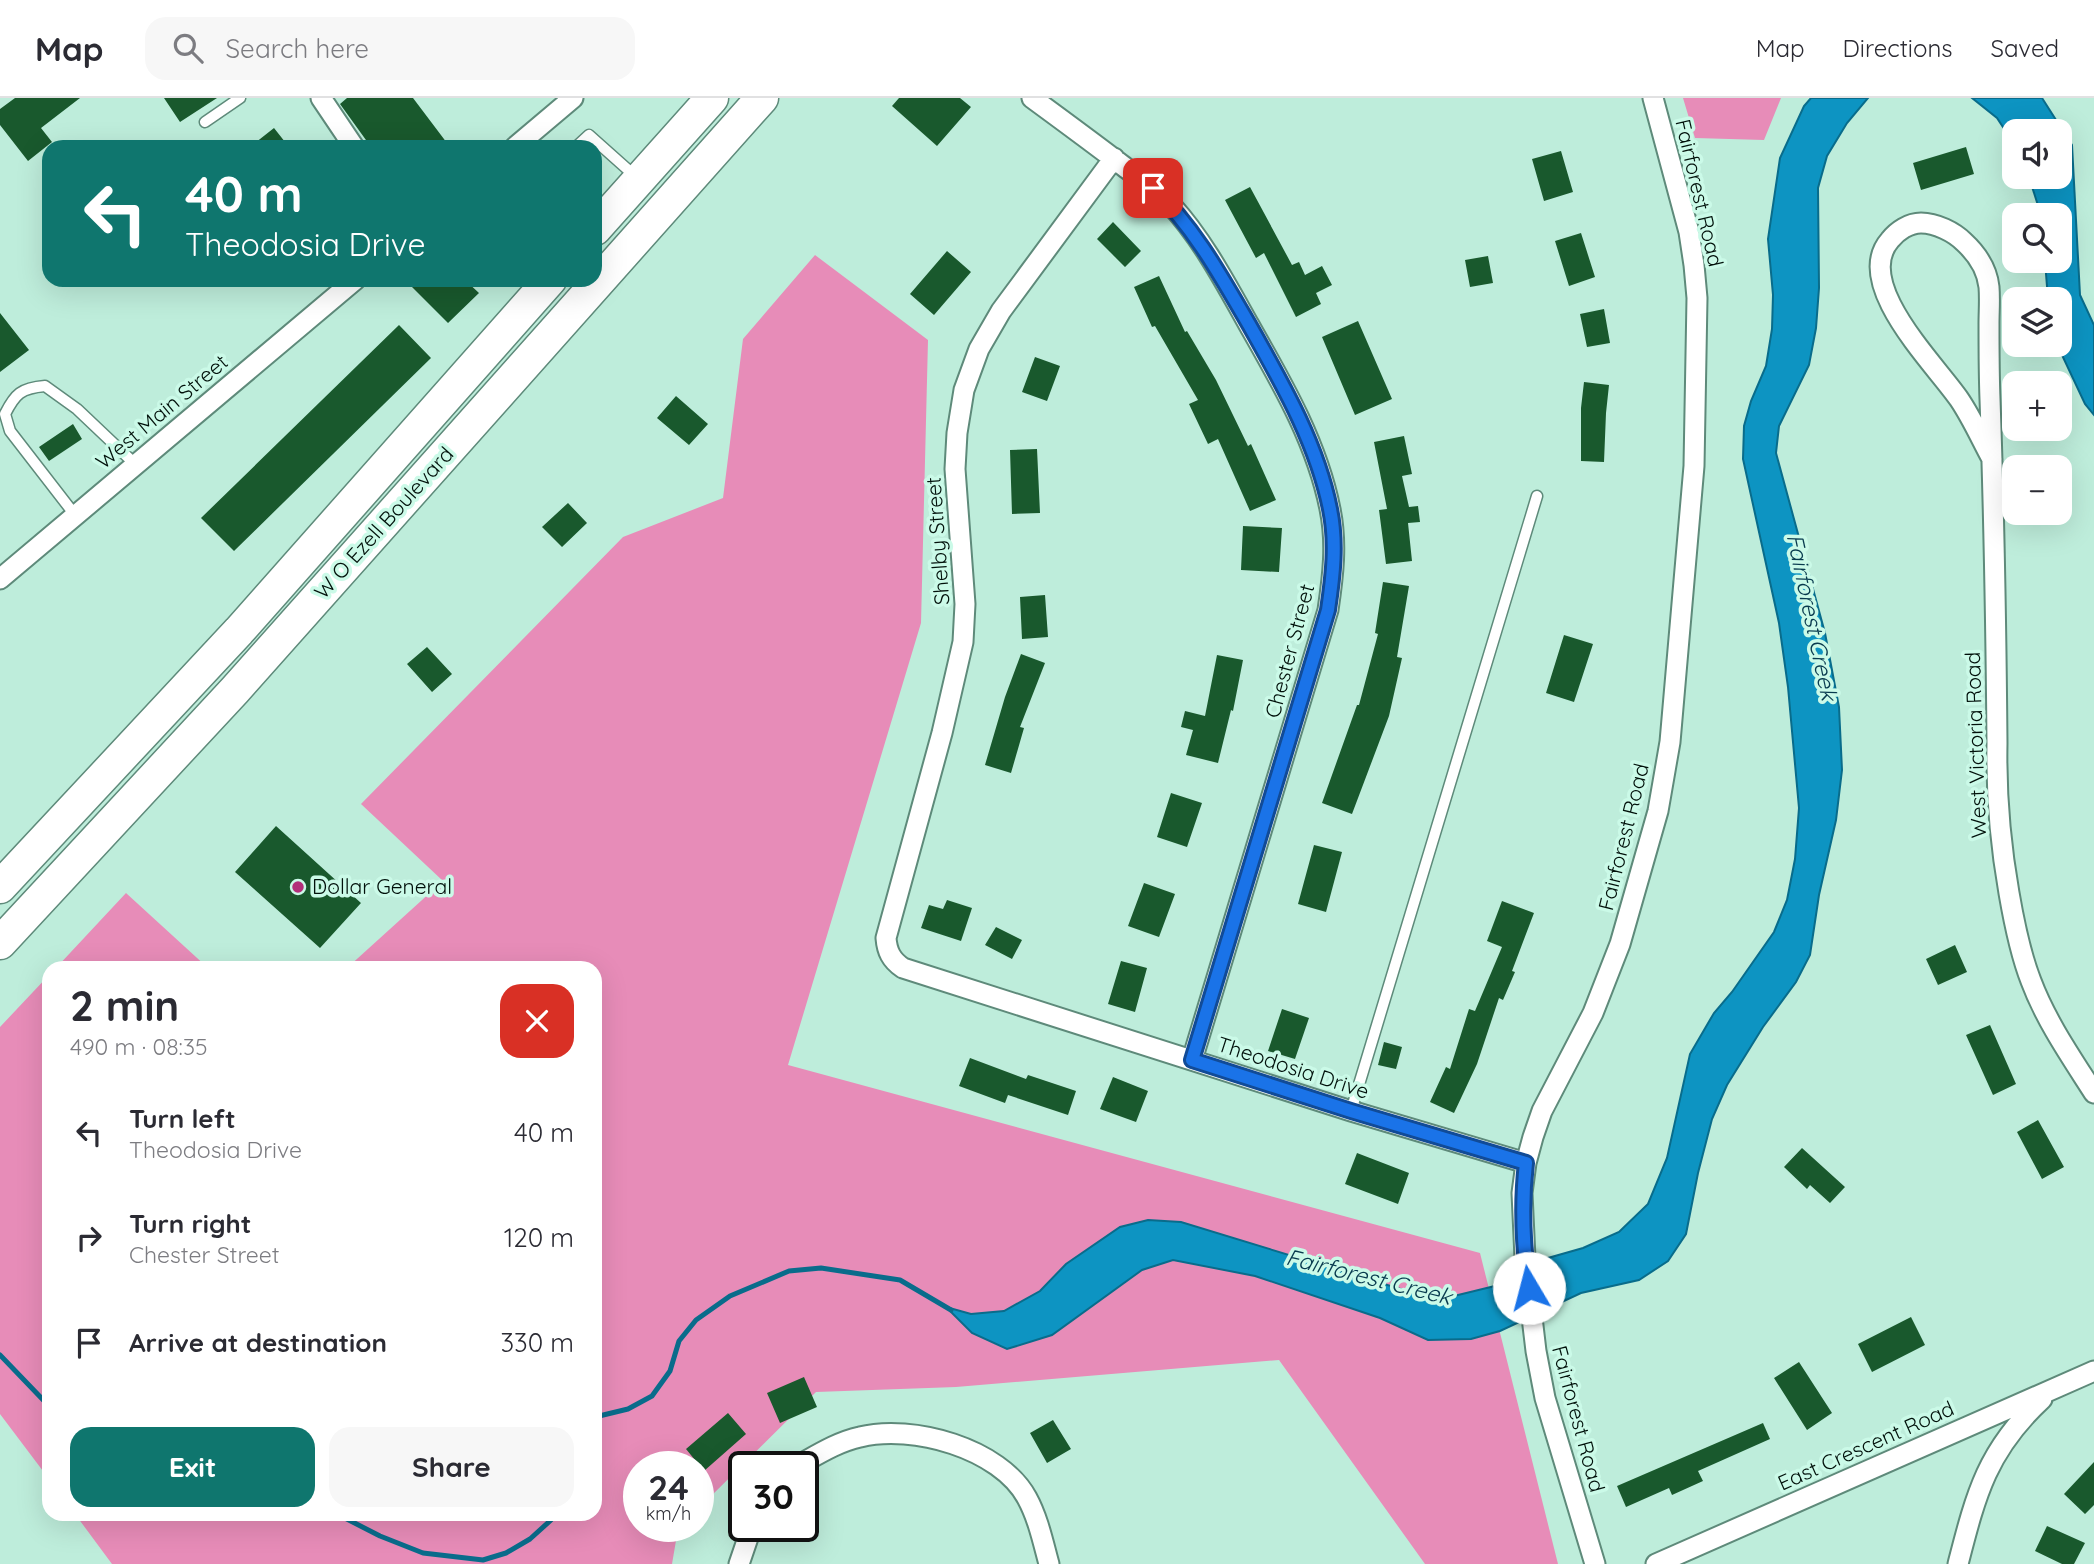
<!DOCTYPE html>
<html lang="en">
<head>
<meta charset="utf-8">
<style>
  :root { --surface:#fff; --page:#f7f7f7; --text:#2b2b33; --muted:#7c7c81; --line:#e1e1e2; --accent:#0f766e }
  body { margin:0; font-family:Quicksand,sans-serif; background:var(--page); color:var(--text); height:100vh; display:flex; flex-direction:column; font-size:26px; white-space:nowrap }
  * { box-sizing:border-box; margin:0 }
  p { font-size:23px; color:var(--muted) }
  .icon { flex:none; width:38px; height:38px; fill:none; stroke:currentColor; stroke-width:2; stroke-linecap:round; stroke-linejoin:round }
  .map { position:relative; flex:1; overflow:hidden }
  .details { position:absolute; left:42px; top:863px; width:560px; height:560px; display:flex; flex-direction:column; background:var(--surface); border-radius:21px; box-shadow:0 7px 28px #0002 }
  .details>* { flex:none }
  .top-card { position:absolute; left:42px; top:42px; width:560px; height:147px; border-radius:21px; box-shadow:0 7px 28px #0002; background:#0f766e; color:#fff; overflow:hidden }
  .controls { position:absolute; left:2002px; top:21px; display:grid; gap:14px }
  .controls a { display:grid; place-items:center; width:70px; height:70px; border-radius:14px; background:var(--surface); box-shadow:0 7px 28px #0002; font-size:35px }
  .speed { position:absolute; left:623px; top:1353px; display:flex; gap:14px; font-size:35px; font-weight:700; text-align:center }
  .speed>* { display:grid; place-content:center; width:91px; height:91px; border-radius:50%; background:var(--surface); box-shadow:0 7px 28px #0002; line-height:1 }
  .speed small { font-size:18px; font-weight:400 }
  .speed .limit { border:4px solid #111; border-radius:10px; background:#fff; color:#111 }
  .pin { position:absolute; display:grid; place-items:center; width:60px; height:60px; color:#fff; margin:-30px; border-radius:14px; box-shadow:0 4px 10px #0006 }
  .me { position:absolute; width:77px; margin:-38px; rotate:352deg; stroke-linejoin:round; filter:drop-shadow(0 0 5px #0008) }
  .turn { display:flex; align-items:center; gap:24px; height:147px; padding:0 28px; font-size:32px }
  .turn .icon { width:91px; height:91px; stroke-width:2.5 }
  .turn b { display:block; font-size:49px; line-height:60px }
  .round { display:grid; place-items:center; flex:none; width:74px; height:74px; border-radius:21px; background:var(--page) }
  .summary { display:flex; align-items:center; justify-content:space-between; height:119px; padding:0 28px }
  h1 { font-size:42px; font-weight:700; line-height:52px }
  .action { display:flex; gap:14px; margin-top:auto; padding:14px 28px }
  .action a { flex:1; height:80px; border-radius:21px; background:var(--accent); color:#fff; font-size:28px; font-weight:700; line-height:80px; text-align:center }
  .action a+a { background:var(--page); color:var(--text) }
  ul { padding:0; list-style:none }
  li { display:flex; align-items:center; gap:21px; height:105px; padding:0 28px }
  li div { flex:1 }
  li b { display:block; font-size:26px }
  li em { font-style:normal }
  header { display:flex; align-items:center; gap:42px; box-sizing:border-box; height:98px; padding:0 35px; background:var(--surface); border-bottom:2px solid var(--line) }
  header strong { font-size:33px }
  nav { display:flex; gap:38px; margin-inline-start:auto; font-size:24px }
  .search { width:490px; height:63px; background:var(--page); display:flex; align-items:center; gap:18px; box-sizing:border-box; padding:0 24px; border-radius:21px; color:var(--muted); font-size:26px }
  .map>svg:first-child { display:block }
  .forest { fill:#e78cb8 }
  .water { fill:#0d94c2; stroke:#096c8b; stroke-width:2 }
  .lines { fill:none; stroke-linecap:round; stroke-linejoin:round }
  .stream { stroke:#096c8b; stroke-width:5 }
  .building { fill:#19592d }
  .service-casing { stroke:#5e8a7a; stroke-width:13 }
  .minor-casing { stroke:#5e8a7a; stroke-width:23 }
  .primary-casing { stroke:#5e8a7a; stroke-width:35 }
  .service { stroke:#fff; stroke-width:10 }
  .minor { stroke:#fff; stroke-width:19 }
  .primary { stroke:#fff; stroke-width:32 }
  .route-casing { stroke:#114b97; stroke-width:18 }
  .route { stroke:#1a73e8; stroke-width:12 }
  .poi-dot { fill:#b2307a; stroke:#cbfae8; stroke-width:2.5 }
  .labels { text-anchor:middle; stroke-width:7; stroke-linejoin:round; paint-order:stroke }
  .street-label { font-size:21px; fill:#01100a; stroke:#cbfae8 }
  .poi-label { font-size:21px; fill:#01100a; stroke:#cbfae8; text-anchor:start }
  .water-label { font-size:23px; font-style:italic; fill:#083a4e; stroke:#cbfae8 }
</style>
</head>
<body>
<header>
<strong>Map</strong>
<div class="search"><svg class="icon" aria-label="search" viewBox="0 0 24 24"><circle cx="10" cy="10" r="6"/><path d="M15 15l6 6"/></svg>Search here</div>
<nav><a>Map</a><a>Directions</a><a>Saved</a></nav>
</header>
<div class="map">
<svg width="2094" height="1466" viewBox="0 0 2094 1466">
  <rect width="100%" height="100%" fill="#beeddb"/>
  <path class="forest" d="M1683,0H1781L1764,42L1695,40Z
    M815,157L928,242L921,525L788,967L1480,1155L1558,1466H1425L1279,1262L956,1289L816,1294L698,1411V1368H639V1428H681L678,1431L672,1466H112L75,1416H595V870H347L443,783L361,706L623,439L723,400L743,241Z
    M126,795L208,870H56Z
    M49,877V1381L0,1316V929Z"/>
  <path class="water" d="M1811,0H1868L1847,25L1827,58L1818,90L1819,190L1816,230L1809,267L1779,328L1776,355L1825,535L1839,609L1842,672L1836,722L1819,797L1810,857L1796,884L1763,929L1727,987L1712,1021L1698,1075L1686,1136L1668,1163L1639,1182L1581,1195L1500,1233L1471,1241L1428,1242L1380,1220L1255,1178L1173,1162L1142,1172L1052,1237L1007,1251L972,1235L946,1209L971,1216L1004,1213L1040,1193L1066,1166L1120,1129L1148,1122L1181,1124L1407,1193L1454,1198L1503,1186L1548,1160L1583,1150L1619,1134L1648,1106L1667,1060L1690,956L1714,915L1732,894L1774,834L1787,802L1795,761L1799,710L1788,589L1779,525L1743,361L1744,328L1751,303L1766,268L1772,231L1773,197L1768,141L1780,60L1804,8Z
    M1972,0H2042L2072,47L2080,197L2094,227V317L2085,306L2061,255L2059,247L2060,201H2048L2045,163H2060V117H2041L2029,79H2060V33H2014V46L1997,20Z"/>
  <g class="lines">
    <path class="stream" d="M0,1257L49,1308
      M595,1319L628,1311L652,1298L670,1273L679,1243L696,1222L730,1198L789,1173L821,1170L900,1182L951,1212
      M337,1416L380,1438L423,1455L483,1462L506,1455L530,1441L551,1422L553,1416"/>
  </g>
  <path class="building" d="M15,0H80L41,30L52,44L28,63L0,27V11Z
    M164,0H217L180,24Z
    M347,0H413L450,49H371L340,6Z
    M899,0H960L971,9L937,48L892,8Z
    M274,30L289,49H250Z
    M1966,49L1974,76L1921,92L1913,65Z
    M1561,53L1573,94L1544,103L1532,61Z
    M1250,89L1292,167L1299,164L1305,177L1322,168L1332,187L1316,195L1321,206L1296,219L1264,155L1256,160L1225,102Z
    M1113,124L1141,153L1125,169L1097,141Z
    M1581,135L1595,179L1569,188L1555,143Z
    M947,153L971,174L934,217L910,196Z
    M1488,158L1493,185L1470,189L1465,162Z
    M1159,178L1185,234L1187,233L1216,282L1248,348L1251,346L1276,402L1250,413L1218,341L1208,346L1189,306L1198,302L1155,228L1152,229L1134,189Z
    M405,182H465L479,195L448,225Z
    M1604,211L1610,245L1587,249L1580,216Z
    M0,215L29,252L0,274Z
    M1358,223L1392,301L1355,317L1322,239Z
    M399,227L431,260L234,453L201,420Z
    M1035,259L1060,268L1047,303L1022,294Z
    M1584,284L1609,287L1606,315L1604,364L1581,363V310Z
    M676,298L708,326L689,347L657,320Z
    M73,326L82,341L49,363L39,349Z
    M1404,338L1412,376L1402,378L1409,409L1418,408L1420,424L1408,425L1412,463L1386,466L1379,412L1387,411L1374,344Z
    M1037,351L1040,415L1012,416L1010,352Z
    M568,405L587,425L562,449L542,429Z
    M1243,428L1282,430L1279,474L1241,472Z
    M1383,484L1409,488L1397,559L1402,560L1389,618L1352,716L1322,705L1357,607H1359L1378,536L1375,535Z
    M1045,497L1048,539L1022,541L1020,499Z
    M1564,537L1593,546L1574,604L1546,595Z
    M427,549L452,576L432,594L407,566Z
    M1021,556L1045,565L1020,629L1024,630L1011,675L985,667L1005,599Z
    M1217,557L1243,562L1233,613L1231,612L1218,665L1186,657L1193,632L1181,629L1185,613L1205,618Z
    M1171,695L1202,705L1187,749L1157,739Z
    M276,728L361,805L320,850L235,774Z
    M1314,747L1342,754L1326,814L1298,806Z
    M1144,785L1175,796L1159,839L1128,828Z
    M947,802L972,810L961,843L921,830L929,807L943,811Z
    M1502,803L1534,815L1512,873L1515,874L1503,902L1499,900L1477,966L1454,1015L1430,1004L1446,969L1450,971L1469,911L1475,913L1502,849L1487,843Z
    M996,829L1022,842L1012,861L985,847Z
    M1955,847L1967,874L1938,887L1926,861Z
    M1121,863L1147,870L1135,914L1108,906Z
    M1282,911L1309,920L1295,961L1268,953Z
    M1990,927L2016,986L1993,997L1966,937Z
    M1384,944L1402,949L1396,971L1378,967Z
    M970,960L1026,981L1028,977L1076,993L1068,1017L1008,997L1005,1005L959,988Z
    M1113,979L1148,993L1136,1024L1100,1011Z
    M2038,1022L2064,1069L2042,1081L2017,1034Z
    M1802,1050L1845,1089L1830,1105L1810,1087L1807,1091L1784,1069Z
    M1357,1055L1409,1075L1398,1106L1345,1086Z
    M1911,1219L1925,1247L1872,1274L1858,1246Z
    M1799,1264L1832,1315L1807,1332L1774,1280Z
    M804,1279L817,1309L780,1325L767,1295Z
    M728,1315L746,1336L704,1373L686,1351Z
    M1053,1322L1071,1351L1047,1365L1030,1335Z
    M1763,1325L1770,1341L1698,1373L1703,1383L1672,1397L1669,1390L1626,1409L1617,1388Z
    M2094,1364V1407L2085,1416L2064,1396Z
    M2047,1428L2085,1445L2074,1466H2062L2035,1453Z"/>
  <g class="lines">
    <g class="service-casing">
      <path id="service" d="M205,24L240,0
        M576,49L589,37L635,78
        M75,417L10,333L5,316C15,296 21,290 45,288L77,311L135,366
        M1351,1013L1537,398"/>
    </g>
    <g class="minor-casing">
      <path id="minor" d="M321,0L354,49
        M1032,0C1062,22 1092,44 1122,67C1139,80 1156,92 1171,107C1203,142 1226,186 1249,227C1282,285 1317,345 1330,411C1337,445 1333,478 1328,512L1192,962
        M515,49L573,0
        M1114,60L1001,213L979,251L964,292L957,335L955,371L965,506L963,544L942,635L886,840C887,853 891,862 903,870L1351,1013L1526,1065
        M1992,361C1981,341 1972,320 1959,301C1934,265 1852,185 1890,142C1897,133 1909,125 1921,125C1936,125 1954,134 1964,144C1977,156 1987,171 1989,189C1990,201 1989,214 1989,226C1989,251 1989,276 1990,301C1994,415 1996,530 1997,645C1996,696 2000,744 2009,795C2014,824 2020,855 2031,883C2046,923 2071,959 2094,995
        M0,481L355,182
        M797,1368C817,1357 837,1344 860,1339C912,1326 1000,1350 1027,1400C1038,1420 1043,1444 1049,1466
        M739,1466L752,1428
        M1595,1466L1545,1300L1536,1253L1525,1160L1522,1095L1526,1065L1533,1039L1542,1013L1593,915L1620,846L1658,713L1670,644L1694,368L1697,200L1694,167L1689,134L1653,0
        M1656,1466L2094,1273
        M1958,1466C1976,1396 1987,1352 2042,1301"/>
    </g>
    <g class="primary-casing">
      <path id="primary" d="M595,131L712,0
        M0,789L239,533L550,182
        M0,845L235,592L762,0"/>
    </g>
    <use href="#service" class="service"/>
    <use href="#minor" class="minor"/>
    <use href="#primary" class="primary"/>
  </g>
  <g class="lines">
    <g class="route-casing">
      <path id="route" d="M1153,90C1195,130 1222,180 1251,230C1283,287 1317,346 1330,411C1337,445 1333,478 1328,512L1192,962L1351,1013L1526,1065C1521,1107 1523,1148 1529,1190"/>
    </g>
    <use href="#route" class="route"/>
  </g>
  <circle class="poi-dot" cx="298" cy="789" r="7"/>
  <g class="labels">
    <g class="street-label">
      <text transform="translate(1699 95) rotate(77)" y="7">Fairforest Road</text>
      <text transform="translate(162 314) rotate(-40)" y="7">West Main Street</text>
      <text transform="translate(384 425) rotate(-48)" y="7">W O Ezell Boulevard</text>
      <text transform="translate(938 443) rotate(-94)" y="7">Shelby Street</text>
      <text transform="translate(1290 553) rotate(-75)" y="7">Chester Street</text>
      <text transform="translate(1976 647) rotate(-92)" y="7">West Victoria Road</text>
      <text transform="translate(1624 739) rotate(-76)" y="7">Fairforest Road</text>
      <text transform="translate(1293 970) rotate(18)" y="7">Theodosia Drive</text>
      <text transform="translate(1578 1321) rotate(75)" y="7">Fairforest Road</text>
      <text transform="translate(1866 1348) rotate(-24)" y="7">East Crescent Road</text>
    </g>
    <g class="poi-label">
      <text x="312" y="796">Dollar General</text>
    </g>
    <g class="water-label">
      <text transform="translate(1812 519) rotate(78)" y="8">Fairforest Creek</text>
      <text transform="translate(1369 1179) rotate(14)" y="8">Fairforest Creek</text>
    </g>
  </g>
</svg>
<div class="controls">
<a><svg class="icon" aria-label="sound" viewBox="0 0 24 24"><path d="M4 9h4l5-4v14l-5-4H4zM17 9q2 3 0 6"/></svg></a>
<a><svg class="icon" aria-label="search" viewBox="0 0 24 24"><circle cx="10" cy="10" r="6"/><path d="M15 15l6 6"/></svg></a>
<a><svg class="icon" aria-label="layers" viewBox="0 0 24 24"><path d="M12 4l9 5-9 5-9-5zM3 14l9 5 9-5"/></svg></a>
<a>+</a>
<a>−</a>
</div>
<div class="speed"><div>24<small>km/h</small></div><div class="limit">30</div></div>
<div class="pin" style="left:1153px;top:90px;background:#d93025"><svg class="icon" aria-label="arrive" viewBox="0 0 24 24"><path d="M6 21V4h12l-3 4 3 4H6"/></svg></div>
<svg class="me" style="left:1529px;top:1190px" viewBox="-20 -20 40 40"><circle r="19" fill="#fff"/><path d="M0-13L10 11 0 6-10 11z" fill="#1a73e8"/></svg>
<div class="top-card">
<div class="turn"><svg class="icon" aria-label="left" viewBox="0 0 24 24"><path d="M17 20v-9H6M10 6l-5 5 5 5"/></svg><div><b>40 m</b>Theodosia Drive</div></div>
</div>
<section class="details">
<div class="summary"><div><h1>2 min</h1><p>490 m · 08:35</p></div><a class="round" style="background:#d93025;color:#fff"><svg class="icon" aria-label="close" viewBox="0 0 24 24"><path d="M6 6l12 12M18 6L6 18"/></svg></a></div>
<ul>
<li><svg class="icon" aria-label="left" viewBox="0 0 24 24"><path d="M17 20v-9H6M10 6l-5 5 5 5"/></svg><div><b>Turn left</b><p>Theodosia Drive</p></div><em>40 m</em></li>
<li><svg class="icon" aria-label="right" viewBox="0 0 24 24"><path d="M7 20v-9h11M14 6l5 5-5 5"/></svg><div><b>Turn right</b><p>Chester Street</p></div><em>120 m</em></li>
<li><svg class="icon" aria-label="arrive" viewBox="0 0 24 24"><path d="M6 21V4h12l-3 4 3 4H6"/></svg><div><b>Arrive at destination</b></div><em>330 m</em></li>
</ul>
<div class="action"><a>Exit</a><a>Share</a></div>
</section>
</div>
</body>
</html>
